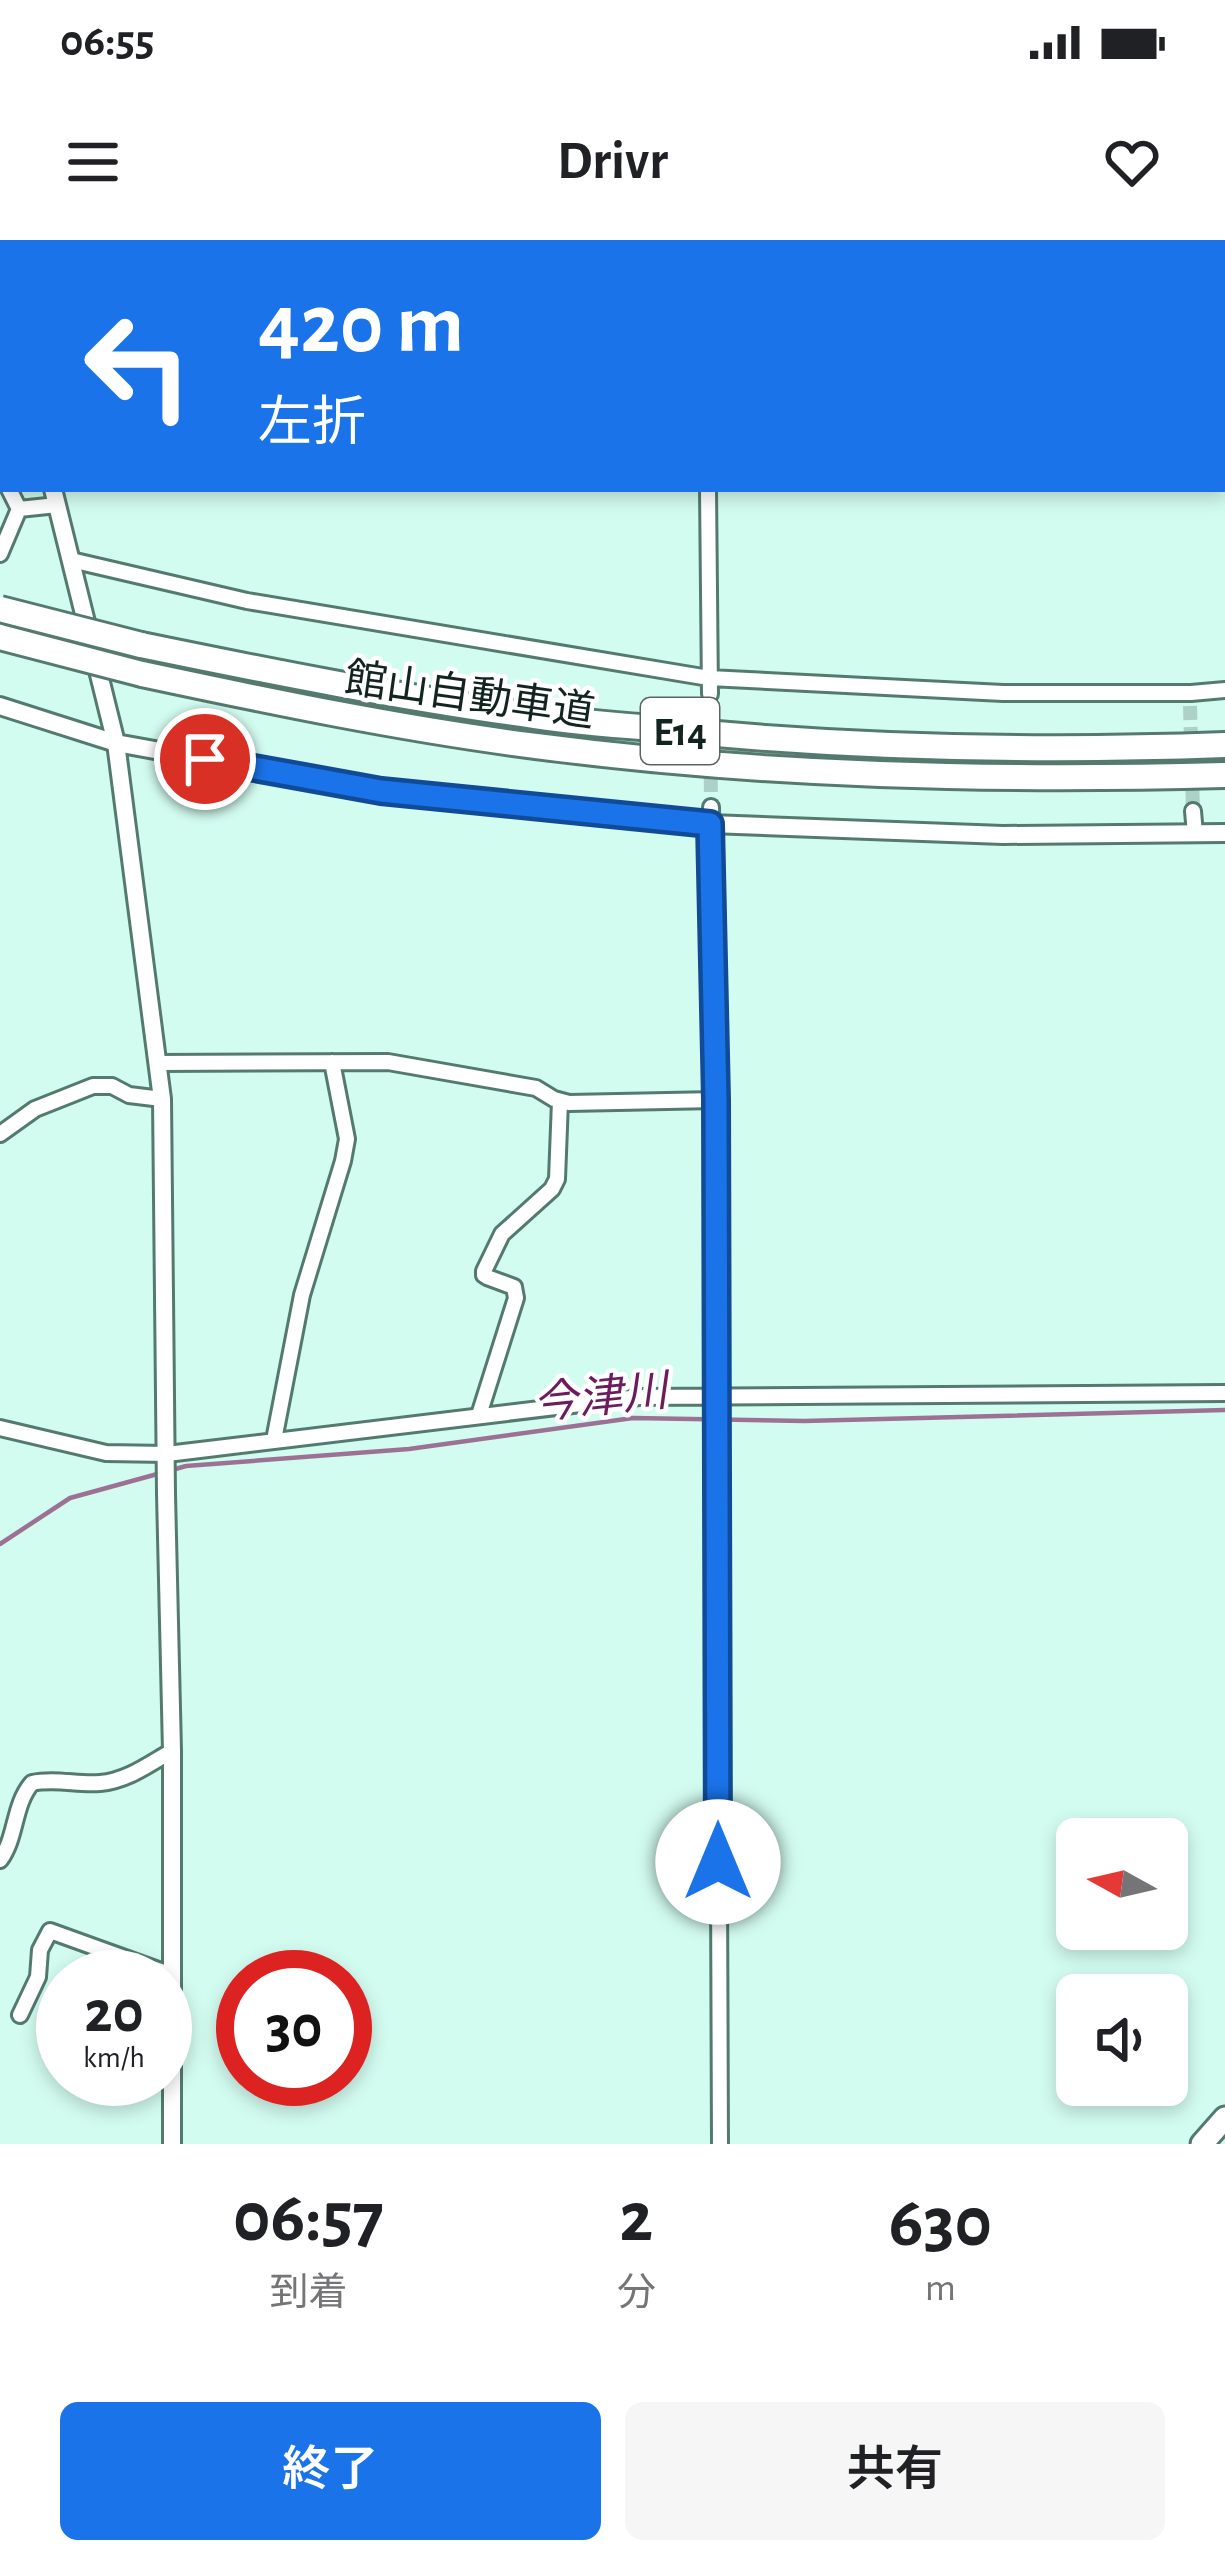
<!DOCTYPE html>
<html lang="ja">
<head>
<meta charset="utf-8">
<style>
  :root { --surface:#fff; --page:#f6f6f6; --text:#202124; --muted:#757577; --accent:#1a73e8 }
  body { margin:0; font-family:"Alegreya Sans","Noto Sans JP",sans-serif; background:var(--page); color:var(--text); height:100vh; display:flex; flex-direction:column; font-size:45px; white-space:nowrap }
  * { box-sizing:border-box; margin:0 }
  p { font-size:39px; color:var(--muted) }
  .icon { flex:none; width:66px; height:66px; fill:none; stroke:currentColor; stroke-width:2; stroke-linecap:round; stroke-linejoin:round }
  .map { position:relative; height:1904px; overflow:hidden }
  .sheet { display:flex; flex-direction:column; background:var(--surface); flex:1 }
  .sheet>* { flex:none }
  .banner { position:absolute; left:0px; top:0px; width:1227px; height:252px; box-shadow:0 6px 18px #0003; background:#1a73e8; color:#fff; overflow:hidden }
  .needle { width:78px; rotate:278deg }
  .controls { position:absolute; left:1056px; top:1578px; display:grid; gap:24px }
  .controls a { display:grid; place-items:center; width:132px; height:132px; border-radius:18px; background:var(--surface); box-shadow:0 6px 18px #0003; font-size:60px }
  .speed { position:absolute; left:36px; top:1710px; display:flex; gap:24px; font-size:60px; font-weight:700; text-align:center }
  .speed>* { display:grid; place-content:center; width:156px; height:156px; border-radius:50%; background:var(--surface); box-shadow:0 6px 18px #0003; line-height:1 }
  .speed small { font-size:30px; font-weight:400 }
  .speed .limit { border:18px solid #d22; background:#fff; color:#111 }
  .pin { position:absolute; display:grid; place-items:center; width:102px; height:102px; color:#fff; margin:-51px; border:6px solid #fff; border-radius:50%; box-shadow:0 3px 12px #0007 }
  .me { position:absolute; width:132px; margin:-66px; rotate:0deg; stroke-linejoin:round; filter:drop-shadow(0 0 9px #0008) }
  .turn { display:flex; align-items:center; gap:42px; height:252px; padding:0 60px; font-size:54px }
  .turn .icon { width:156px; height:156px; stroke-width:2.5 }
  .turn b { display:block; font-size:84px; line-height:102px }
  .eta { display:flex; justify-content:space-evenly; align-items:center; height:204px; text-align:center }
  .eta b { font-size:72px; font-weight:600; line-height:84px }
  .button { display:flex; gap:24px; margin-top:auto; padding:24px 60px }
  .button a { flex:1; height:138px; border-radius:18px; background:var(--accent); color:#fff; font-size:48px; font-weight:600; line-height:138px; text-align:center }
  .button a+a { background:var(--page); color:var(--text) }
  .status { display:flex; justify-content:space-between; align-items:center; height:84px; padding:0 60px; background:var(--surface); direction:ltr }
  .status svg { height:33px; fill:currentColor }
  header { display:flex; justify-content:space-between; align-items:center; height:156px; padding:0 60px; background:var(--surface); font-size:54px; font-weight:600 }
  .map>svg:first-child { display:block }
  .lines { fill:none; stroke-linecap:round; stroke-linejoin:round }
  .stream { stroke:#9d7193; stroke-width:4.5 }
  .minor-tunnel { stroke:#add1c7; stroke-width:14; stroke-dasharray:14 7; stroke-linecap:butt }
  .minor-casing { stroke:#547a70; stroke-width:20 }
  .tertiary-casing { stroke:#547a70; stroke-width:22 }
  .primary-casing { stroke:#547a70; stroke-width:27 }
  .motorway-casing { stroke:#547a70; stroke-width:30 }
  .minor { stroke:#fff; stroke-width:14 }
  .tertiary { stroke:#fff; stroke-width:16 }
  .primary { stroke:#fff; stroke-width:21 }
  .motorway { stroke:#fff; stroke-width:24 }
  .motorway-bridge-casing { stroke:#547a70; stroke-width:30; stroke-linecap:butt }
  .motorway-bridge { stroke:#fff; stroke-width:24 }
  .route-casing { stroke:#114b97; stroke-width:30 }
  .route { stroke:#1a73e8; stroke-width:21 }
  .labels { text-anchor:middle; stroke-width:9; stroke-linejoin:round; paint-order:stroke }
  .shield { fill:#fff; stroke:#5a6562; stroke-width:3 }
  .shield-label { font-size:39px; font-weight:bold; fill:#13231f }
  .street-label { font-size:42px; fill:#13231f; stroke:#fff }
  .water-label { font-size:45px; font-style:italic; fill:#6c1c5c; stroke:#fff }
</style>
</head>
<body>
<div class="status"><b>06:55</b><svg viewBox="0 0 49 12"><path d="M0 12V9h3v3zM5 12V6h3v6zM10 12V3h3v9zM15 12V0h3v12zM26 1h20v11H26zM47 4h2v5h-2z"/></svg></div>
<header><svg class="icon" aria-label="menu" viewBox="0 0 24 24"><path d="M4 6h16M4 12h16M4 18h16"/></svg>Drivr<svg class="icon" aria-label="heart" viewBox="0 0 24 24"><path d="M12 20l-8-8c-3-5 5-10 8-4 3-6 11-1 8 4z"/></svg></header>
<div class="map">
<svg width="1225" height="1904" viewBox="0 0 1225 1904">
  <rect width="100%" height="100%" fill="#d3fcf1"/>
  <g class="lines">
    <path class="stream" d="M172,1230L186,1226L409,1209L633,1178L804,1181L1225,1170
      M0,1304L70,1258L161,1233"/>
    <path class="minor-tunnel" d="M710,454L711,567
      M1190,466L1193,571"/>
    <g class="minor-casing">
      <path id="minor" d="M0,232L3,238
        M708,249L710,454
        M19,269L57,265
        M0,314L19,269L9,249
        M71,320L247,361L709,438L1003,453H1191L1225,450
        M711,567L716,865L720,1904
        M1193,571L1195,594
        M157,823L388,822L536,848L554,859L569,863L716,860
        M0,894L35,869L93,846H112L129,855L162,859
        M479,1175L516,1058L514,1047L487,1037L484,1035V1031L502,994L552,949L557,939L560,861
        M0,1188L106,1213L167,1214L639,1157L1225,1153
        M274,1200L302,1055L343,921L347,899L332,822
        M0,1620C17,1597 13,1565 32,1543C55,1538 78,1545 100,1543C127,1541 149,1524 172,1511
        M20,1775L38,1737L40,1710L50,1691L172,1735"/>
    </g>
    <g class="tertiary-casing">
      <path id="tertiary" d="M0,29L3,42
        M53,249L116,503L162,859L166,1254L172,1511V1904
        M0,466L116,503L381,551L710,584L1003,595L1225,593"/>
    </g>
    <g class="primary-casing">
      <path id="primary" d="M1202,1904L1225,1878"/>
    </g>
    <g class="motorway-casing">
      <path id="motorway" d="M141,405C272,432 403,458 535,476C574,482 614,485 653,488C843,508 1034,512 1225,505
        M142,434C273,462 403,489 536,506C764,536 994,541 1225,535"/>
    </g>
    <use href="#minor" class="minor"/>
    <use href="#tertiary" class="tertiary"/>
    <use href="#primary" class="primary"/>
    <use href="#motorway" class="motorway"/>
    <g class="motorway-bridge-casing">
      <path id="motorway-bridge" d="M0,369L141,405
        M0,397L142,434"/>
    </g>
    <use href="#motorway-bridge" class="motorway-bridge"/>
  </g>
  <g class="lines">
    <g class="route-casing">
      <path id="route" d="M205,519L381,551L710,584L716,860L718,1622"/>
    </g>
    <use href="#route" class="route"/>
  </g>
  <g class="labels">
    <rect class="shield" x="641" y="458" width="78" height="66" rx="9"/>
    <g class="shield-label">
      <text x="680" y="505">E14</text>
    </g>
    <g class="street-label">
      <text transform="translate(470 454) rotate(8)" y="15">館山自動車道</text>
    </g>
    <g class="water-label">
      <text transform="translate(600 1156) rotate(-6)" y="16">今津川</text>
    </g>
  </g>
</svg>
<div class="controls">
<a><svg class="needle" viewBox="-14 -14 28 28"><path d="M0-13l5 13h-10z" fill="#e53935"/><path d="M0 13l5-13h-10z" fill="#757577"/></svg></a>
<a><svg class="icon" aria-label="sound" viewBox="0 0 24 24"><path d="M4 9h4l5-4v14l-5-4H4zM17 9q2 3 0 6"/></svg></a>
</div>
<div class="speed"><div>20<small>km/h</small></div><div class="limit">30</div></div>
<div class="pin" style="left:205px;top:519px;background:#d93025"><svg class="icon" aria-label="arrive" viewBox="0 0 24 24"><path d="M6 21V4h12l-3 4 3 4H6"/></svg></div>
<svg class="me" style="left:718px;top:1622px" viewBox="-20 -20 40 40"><circle r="19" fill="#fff"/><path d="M0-13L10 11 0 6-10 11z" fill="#1a73e8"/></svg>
<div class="banner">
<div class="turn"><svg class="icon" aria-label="left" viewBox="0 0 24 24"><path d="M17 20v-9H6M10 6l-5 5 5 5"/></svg><div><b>420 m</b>左折</div></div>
</div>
</div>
<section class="sheet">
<div class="eta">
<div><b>06:57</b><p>到着</p></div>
<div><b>2</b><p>分</p></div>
<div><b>630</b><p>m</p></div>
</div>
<div class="button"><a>終了</a><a>共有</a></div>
</section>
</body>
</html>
